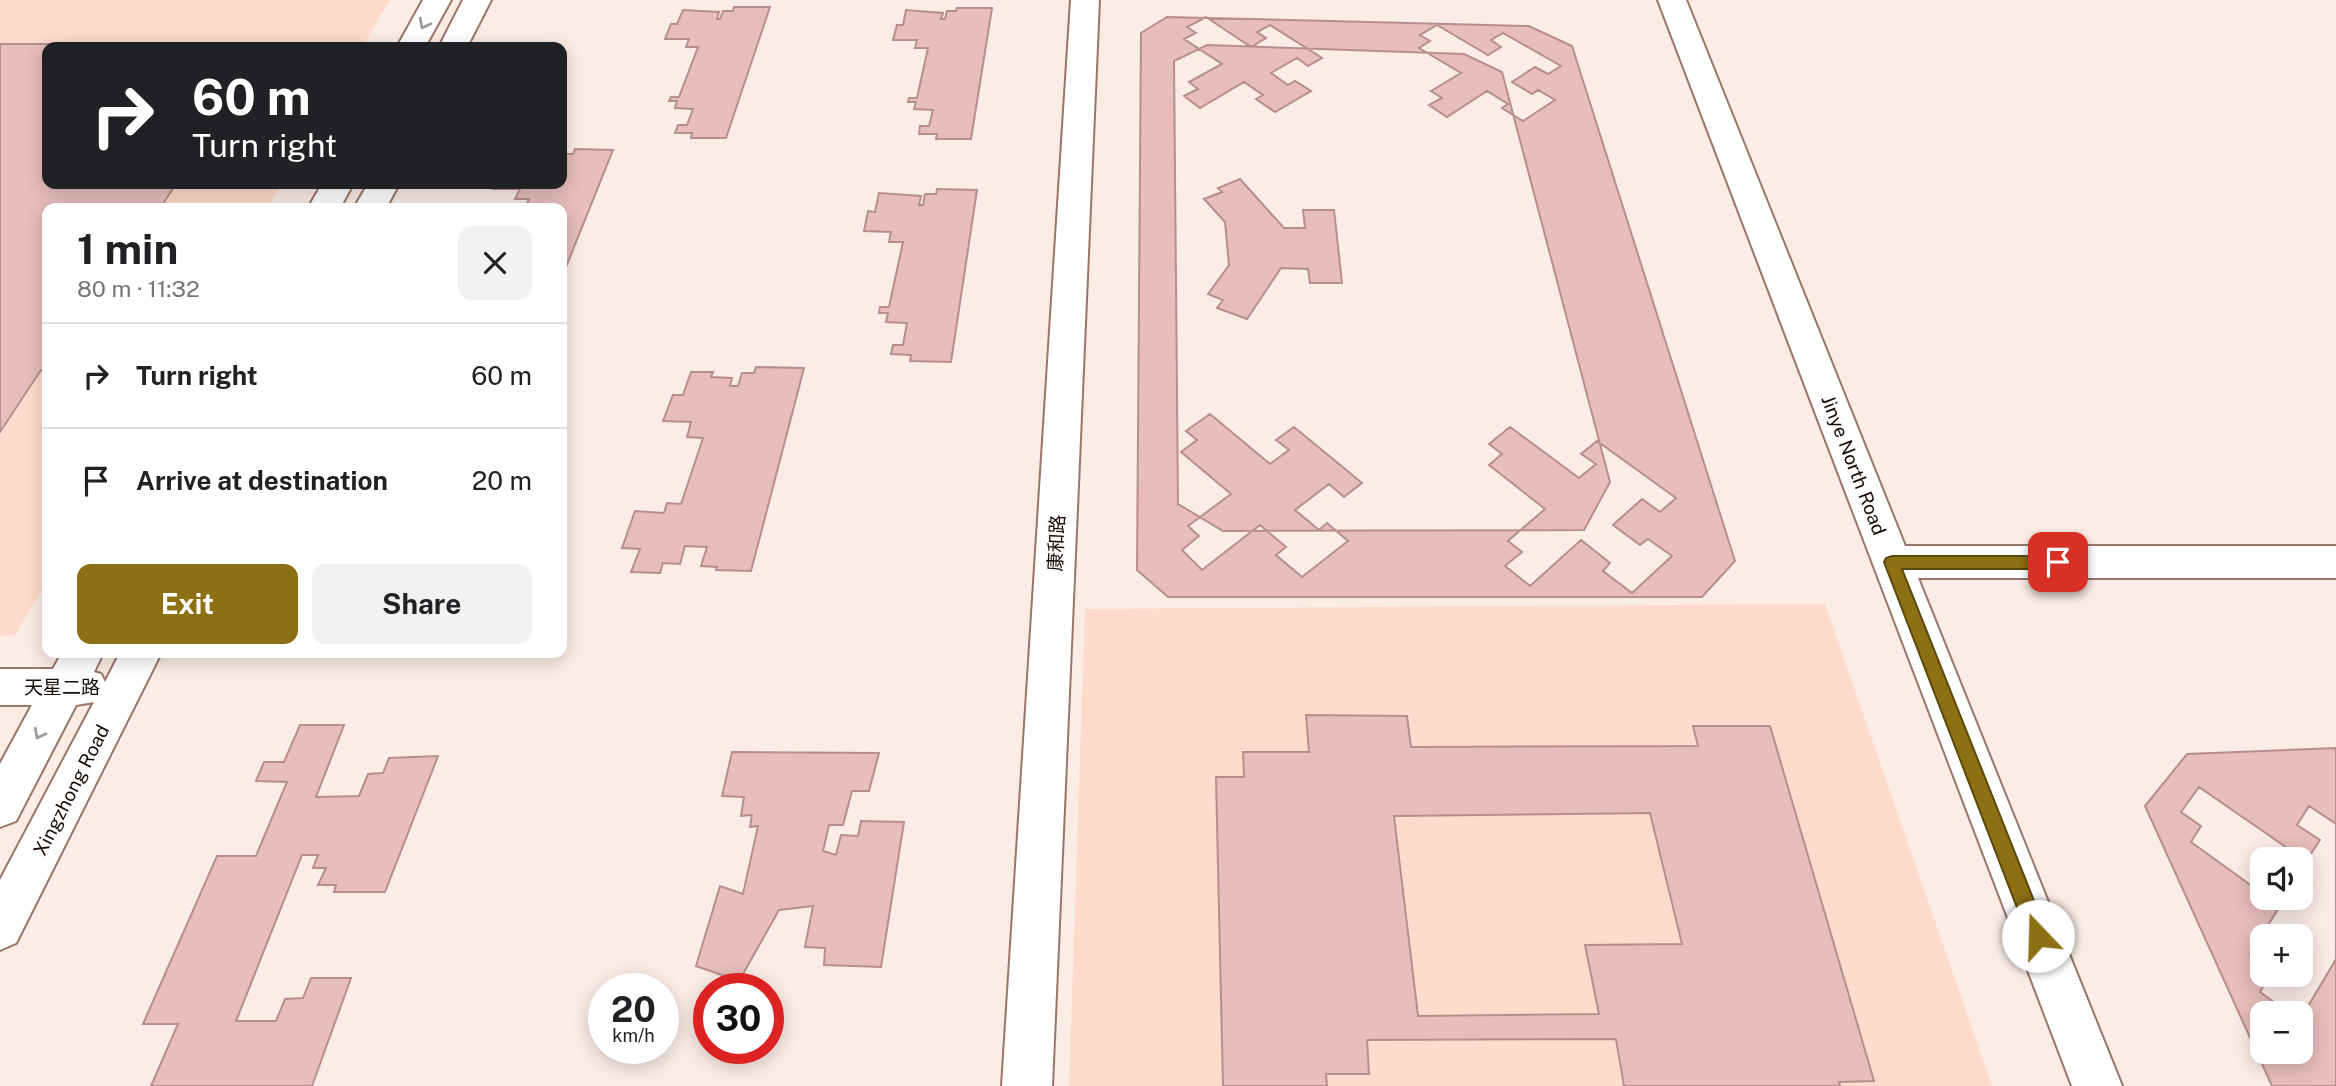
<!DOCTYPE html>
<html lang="en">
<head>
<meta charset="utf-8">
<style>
  :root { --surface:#fff; --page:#f2f2f2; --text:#202124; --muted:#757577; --line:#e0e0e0; --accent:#8c7013 }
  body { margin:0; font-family:"Public Sans","Noto Sans SC",sans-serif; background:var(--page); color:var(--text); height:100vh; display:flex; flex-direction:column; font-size:26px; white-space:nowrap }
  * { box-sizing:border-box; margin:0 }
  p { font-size:23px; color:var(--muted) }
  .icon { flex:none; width:38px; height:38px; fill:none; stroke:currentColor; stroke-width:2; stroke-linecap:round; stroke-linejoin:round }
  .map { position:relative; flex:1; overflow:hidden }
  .details { position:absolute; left:42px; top:203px; width:525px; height:455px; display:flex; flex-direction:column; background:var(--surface); border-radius:14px; box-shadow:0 4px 18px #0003 }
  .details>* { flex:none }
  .guide { position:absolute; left:42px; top:42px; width:525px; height:147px; border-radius:14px; box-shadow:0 4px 18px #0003; background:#202124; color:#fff; overflow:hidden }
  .controls { position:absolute; left:2250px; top:847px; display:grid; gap:14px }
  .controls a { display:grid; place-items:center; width:63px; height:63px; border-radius:14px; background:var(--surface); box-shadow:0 4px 18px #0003; font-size:35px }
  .speed { position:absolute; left:588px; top:973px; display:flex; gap:14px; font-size:35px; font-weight:700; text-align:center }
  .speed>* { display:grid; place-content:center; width:91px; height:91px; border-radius:50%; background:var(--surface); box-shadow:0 4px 18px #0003; line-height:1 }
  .speed small { font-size:18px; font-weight:400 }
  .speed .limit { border:10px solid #d22; background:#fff; color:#111 }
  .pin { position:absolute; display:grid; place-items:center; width:60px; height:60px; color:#fff; margin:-30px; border-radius:14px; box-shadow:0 4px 10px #0006 }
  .me { position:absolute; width:77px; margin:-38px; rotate:339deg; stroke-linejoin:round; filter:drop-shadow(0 0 5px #0008) }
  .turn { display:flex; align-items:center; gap:24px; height:147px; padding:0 35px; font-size:32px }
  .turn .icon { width:91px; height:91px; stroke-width:2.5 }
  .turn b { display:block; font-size:49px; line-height:60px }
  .round { display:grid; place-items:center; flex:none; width:74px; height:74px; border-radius:14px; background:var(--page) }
  .summary { display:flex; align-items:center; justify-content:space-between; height:119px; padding:0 35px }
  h1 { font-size:42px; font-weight:700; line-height:52px }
  .action { display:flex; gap:14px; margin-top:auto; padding:14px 35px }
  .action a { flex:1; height:80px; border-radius:14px; background:var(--accent); color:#fff; font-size:28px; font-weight:700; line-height:80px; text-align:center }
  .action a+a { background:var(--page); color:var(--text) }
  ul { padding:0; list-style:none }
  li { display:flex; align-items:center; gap:21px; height:105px; padding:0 35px; border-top:2px solid var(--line) }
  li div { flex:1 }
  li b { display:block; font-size:26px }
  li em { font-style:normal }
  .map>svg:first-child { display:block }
  .built { fill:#fedbca }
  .building { fill:#e7bebc; stroke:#b68f8d; stroke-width:2; fill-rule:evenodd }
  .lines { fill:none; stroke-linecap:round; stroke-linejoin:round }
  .minor-casing { stroke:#987768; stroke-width:4 }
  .minor { fill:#fff; fill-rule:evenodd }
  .oneway { stroke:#a29d9b }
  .route { fill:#8c7013; stroke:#5b490c; stroke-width:2 }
  .labels { text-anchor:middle; stroke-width:7; stroke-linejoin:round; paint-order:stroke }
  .street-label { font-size:19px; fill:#170b06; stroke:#fdfdfd }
</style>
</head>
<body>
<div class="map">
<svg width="2336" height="1086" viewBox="0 0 2336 1086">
  <rect width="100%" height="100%" fill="#fbece5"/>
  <path class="built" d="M0,0H390L362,47H47V184H282L267,208H47V581L15,635L0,636Z
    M1825,604L1992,1086H1069L1085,609Z"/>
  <path class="building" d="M734,7H770L726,138H691L692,133H675L678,125H687L693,109L675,108L677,101H669L671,97H679L698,47H686L689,39H665L671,24H677L683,10L719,12L717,19H720L723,11H733Z
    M957,8H992L971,139H936L937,134H919L920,126H929L933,110L914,109L916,102H908L909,98H917L928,48H915L917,40H893L897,25H903L906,10L943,13L941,19H945L947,11H956Z
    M1167,17L1529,26L1572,46L1735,561L1702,597H1168L1137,570L1141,33ZM1207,45L1464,54L1502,72L1610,482L1584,530L1223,531L1178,504L1174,61Z
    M1206,17L1251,47L1266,38L1257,32L1270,25L1322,58L1308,66L1297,58L1271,73L1288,85L1295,81L1311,91L1275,112L1256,99L1263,95L1244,82L1200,108L1184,96L1198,89L1189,82L1222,64L1184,39L1196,33L1187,27Z
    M1437,25L1488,55L1501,47L1491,40L1503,33L1561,66L1548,74L1535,67L1512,82L1532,94L1538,90L1555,100L1523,121L1502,108L1508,104L1487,91L1447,117L1429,105L1442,98L1431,91L1461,73L1419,48L1430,41L1420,35Z
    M0,44H167L164,47H47V184H176L160,208H47V370H41L0,432Z
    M575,149L613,150L562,277V208H525L529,199H515L520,189H493L496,184H562V154H573Z
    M1240,179L1284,228H1305L1303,210H1334L1342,283H1310L1308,269L1281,268L1247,319L1217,308L1223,300L1208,294L1229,265L1225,222L1204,199L1222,192L1218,188Z
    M937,189L977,190L951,362L910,361L911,355L891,354L893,345H903L907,323L886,322L888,313H879L880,307H889L903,242H889L891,232L864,231L868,211L875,212L879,193L921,196L919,205H923L925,194H936Z
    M756,367L804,368L751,571L716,570L717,567L701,566L707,547L685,546L680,564L663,563L660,573L631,572L640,549L622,548L635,511L664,513L667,503L681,504L703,438L687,437L691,422L663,421L673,395H683L691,372H713L711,377L732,378L730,386H738L742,373H754Z
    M1210,414L1270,464L1289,450L1276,440L1294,427L1362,483L1344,497L1329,484L1295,510L1319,530L1327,523L1348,541L1302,577L1276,555L1286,547L1260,525L1202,570L1182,550L1199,536L1188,526L1231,494L1181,452L1197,440L1186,431Z
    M1510,427L1579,478L1596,464L1581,454L1597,441L1676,498L1660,512L1642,499L1613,525L1640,545L1648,539L1672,556L1632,593L1603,571L1610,563L1581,540L1530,586L1505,566L1522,552L1508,541L1545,509L1489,465L1502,454L1489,444Z
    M1306,715L1407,716L1411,747L1698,746L1693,726H1770L1874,1081L1839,1082L1840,1086H1624L1616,1039L1367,1040L1369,1074H1326L1327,1086H1223L1216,777H1244L1243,752H1309ZM1650,813L1682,944L1585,945L1599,1014L1418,1016L1394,816Z
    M300,725H344L316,797L359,796L368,774L383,773L389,758L438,756L385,892H334L336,885H318L326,868H313L318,855H302L236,1021H276L285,999L303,998L311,978H351L312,1086H151L178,1024H143L217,856H256L287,782L256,781L264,762H284Z
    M2336,748V1086H2272L2145,806L2187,754ZM2263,859H2301V898H2263ZM2263,936H2301V975H2263ZM2263,1013H2301V1052H2263Z
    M732,752L879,753L869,791H852L843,825H829L823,851L836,855L841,835L858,836L861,821L904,822L881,967L824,965L825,948L805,947L813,906L779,910L739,981L696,966L720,886L743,894L758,826L750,827L752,815L741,816L744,797L722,796Z
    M2199,787L2306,861L2320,840L2297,825L2309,806L2336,824V959L2301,1018V1013H2289L2260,992L2270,975H2301V936H2263V963L2250,954L2280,906L2268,898H2301V859H2263V894L2191,842L2201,826L2181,812Z"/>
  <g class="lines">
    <g class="minor-casing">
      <path id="minor" d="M423,0H451L425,47H397Z
        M463,0H491L467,47H439Z
        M1071,0H1099L1052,1086H1002Z
        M1658,0H1686L1905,546H2336V578H1918L2122,1086H2072Z
        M322,184H353L340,208H308Z
        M368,184H399L386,208H354Z
        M62,653H103L94,672L101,674L105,682L120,653H161L16,943L0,950V880L94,702L76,705L16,821L0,827V764L32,705H0V669H53Z"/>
    </g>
    <use href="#minor" class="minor"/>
  </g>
  <defs><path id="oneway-chevron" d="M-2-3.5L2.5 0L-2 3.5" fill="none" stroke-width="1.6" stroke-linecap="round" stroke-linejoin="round" transform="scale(1.75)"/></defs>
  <g class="oneway">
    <use href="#oneway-chevron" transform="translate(424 24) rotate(118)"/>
    <use href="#oneway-chevron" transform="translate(39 734) rotate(118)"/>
  </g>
  <path class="route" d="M1892,556H2058L2064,558L2066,562L2064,567L2058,569H1902L2048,936L2045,943L2038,946L2031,943L2028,936L1884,562L1886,558Z"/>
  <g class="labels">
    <g class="street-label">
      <text transform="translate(1854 465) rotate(69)" y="7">Jinye North Road</text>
      <text transform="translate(1056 543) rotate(-87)" y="7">康和路</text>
      <text x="62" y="694">天星二路</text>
      <text transform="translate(71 790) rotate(-63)" y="7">Xingzhong Road</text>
    </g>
  </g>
</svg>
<div class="controls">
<a><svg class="icon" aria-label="sound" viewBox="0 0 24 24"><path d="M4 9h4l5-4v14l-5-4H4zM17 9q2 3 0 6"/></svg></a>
<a>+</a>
<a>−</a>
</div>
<div class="speed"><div>20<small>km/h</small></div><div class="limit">30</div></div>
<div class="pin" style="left:2058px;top:562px;background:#d93025"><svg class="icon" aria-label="arrive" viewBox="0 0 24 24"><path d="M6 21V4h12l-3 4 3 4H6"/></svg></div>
<svg class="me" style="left:2038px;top:936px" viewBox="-20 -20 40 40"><circle r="19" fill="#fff"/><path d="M0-13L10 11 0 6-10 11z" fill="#8c7013"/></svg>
<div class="guide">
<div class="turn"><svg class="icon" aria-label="right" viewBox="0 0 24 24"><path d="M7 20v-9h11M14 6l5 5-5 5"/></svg><div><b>60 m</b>Turn right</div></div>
</div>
<section class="details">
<div class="summary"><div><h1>1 min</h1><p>80 m · 11:32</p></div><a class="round"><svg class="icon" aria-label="close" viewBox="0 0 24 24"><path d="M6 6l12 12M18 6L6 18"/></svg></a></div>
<ul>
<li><svg class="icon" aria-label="right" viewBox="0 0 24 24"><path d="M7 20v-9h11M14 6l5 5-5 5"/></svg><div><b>Turn right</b></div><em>60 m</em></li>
<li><svg class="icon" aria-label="arrive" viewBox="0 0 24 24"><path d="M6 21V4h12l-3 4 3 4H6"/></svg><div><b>Arrive at destination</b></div><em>20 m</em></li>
</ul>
<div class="action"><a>Exit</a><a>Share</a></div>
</section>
</div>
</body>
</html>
